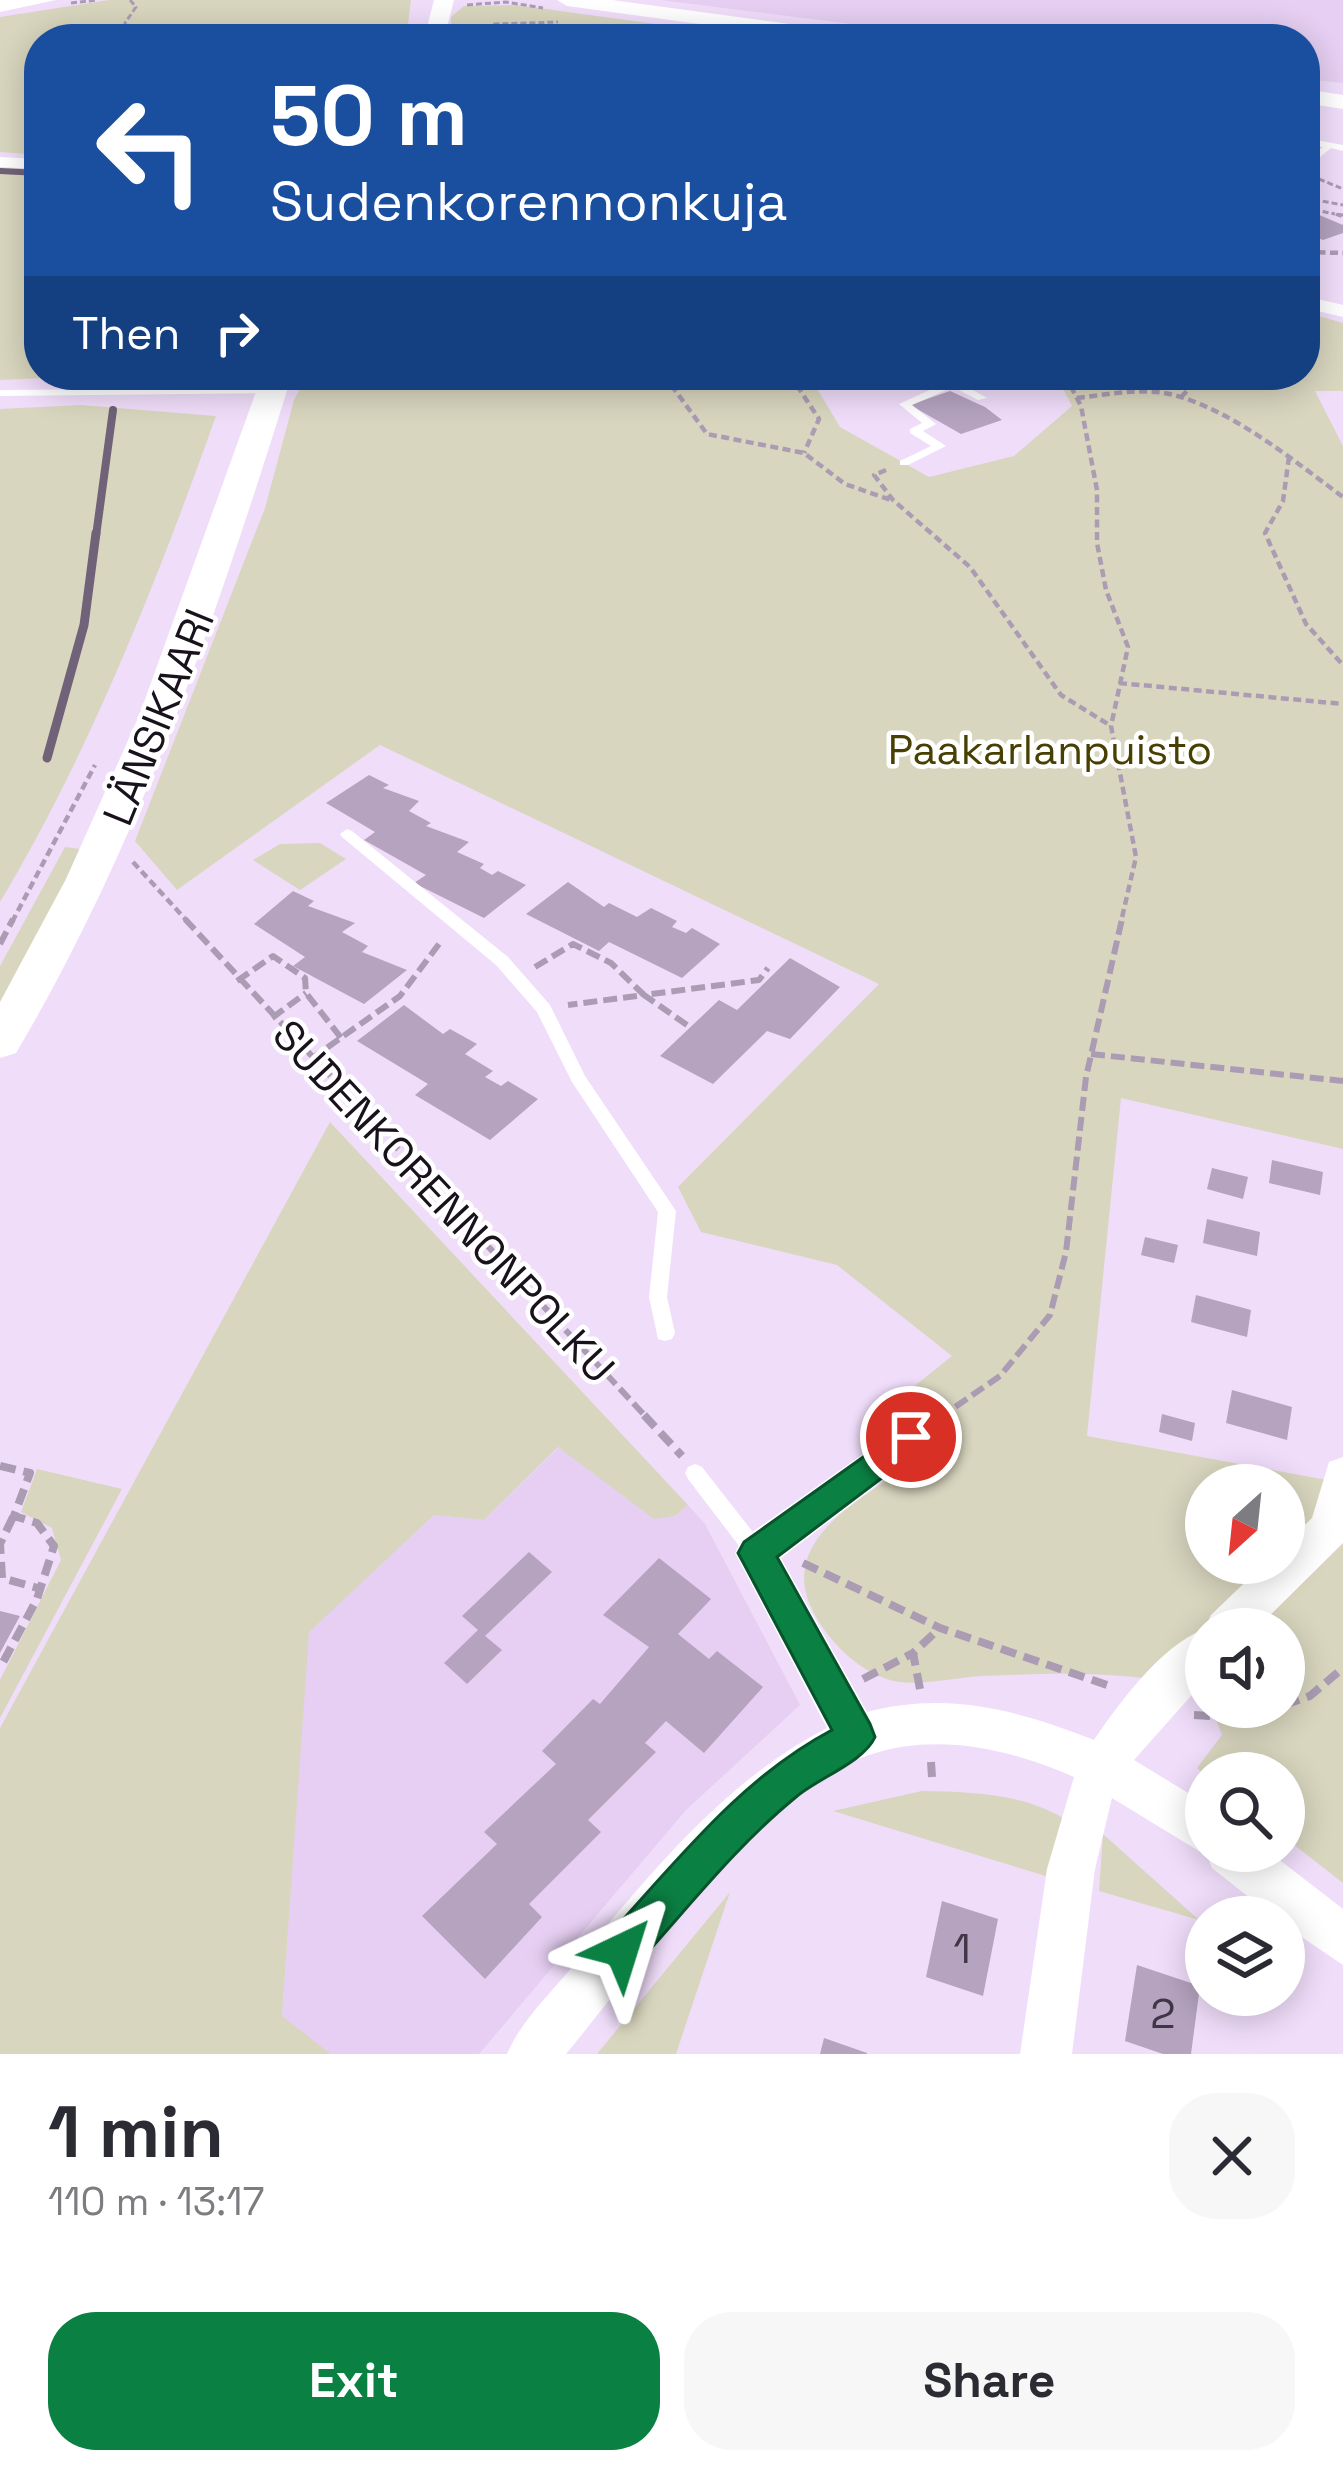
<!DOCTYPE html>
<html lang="en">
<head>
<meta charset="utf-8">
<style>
  :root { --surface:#fff; --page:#f7f7f7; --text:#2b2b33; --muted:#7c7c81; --accent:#0b8043 }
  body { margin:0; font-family:"Space Grotesk",sans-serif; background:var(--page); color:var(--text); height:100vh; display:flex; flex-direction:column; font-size:45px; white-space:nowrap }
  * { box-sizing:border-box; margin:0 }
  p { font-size:39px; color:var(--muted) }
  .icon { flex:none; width:66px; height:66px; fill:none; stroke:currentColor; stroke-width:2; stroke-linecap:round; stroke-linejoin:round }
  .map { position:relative; height:2054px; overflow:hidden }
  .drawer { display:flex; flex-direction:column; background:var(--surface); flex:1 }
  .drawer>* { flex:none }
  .banner { position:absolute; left:24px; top:24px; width:1296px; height:366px; border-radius:48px; box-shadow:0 6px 30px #0003; background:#1a4fa0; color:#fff; overflow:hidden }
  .needle { width:78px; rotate:207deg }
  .buttons { position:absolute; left:1185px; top:1464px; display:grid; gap:24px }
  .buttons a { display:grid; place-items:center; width:120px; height:120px; border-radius:50%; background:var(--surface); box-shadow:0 6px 30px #0003; font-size:60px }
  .pin { position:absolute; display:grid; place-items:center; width:102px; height:102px; color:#fff; margin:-51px; border:6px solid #fff; border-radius:50%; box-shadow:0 3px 12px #0007 }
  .me { position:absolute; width:132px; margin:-66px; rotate:41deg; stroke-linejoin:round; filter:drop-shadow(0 0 9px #0008) }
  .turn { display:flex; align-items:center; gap:42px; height:252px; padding:0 48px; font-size:54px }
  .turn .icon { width:156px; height:156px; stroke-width:2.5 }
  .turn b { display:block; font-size:84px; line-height:102px }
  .then { display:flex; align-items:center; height:114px; padding:0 48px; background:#0003; gap:24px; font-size:45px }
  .round { display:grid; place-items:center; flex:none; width:126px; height:126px; border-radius:48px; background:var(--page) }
  .overview { display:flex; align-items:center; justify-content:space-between; height:204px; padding:0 48px }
  h1 { font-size:72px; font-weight:700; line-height:90px }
  .button { display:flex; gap:24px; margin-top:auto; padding:24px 48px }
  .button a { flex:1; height:138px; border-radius:48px; background:var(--accent); color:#fff; font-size:48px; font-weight:700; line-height:138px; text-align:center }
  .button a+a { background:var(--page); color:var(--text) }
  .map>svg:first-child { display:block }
  .built { fill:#e6cff2 }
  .green { fill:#d9d6bf; fill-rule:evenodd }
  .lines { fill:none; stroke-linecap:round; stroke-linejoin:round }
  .stream-far2 { stroke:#706278; stroke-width:6 }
  .stream-far1 { stroke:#706278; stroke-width:8 }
  .stream { stroke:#706278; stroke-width:9 }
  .building { fill:#b5a3bf }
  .path-far3 { stroke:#ab9cb3; stroke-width:3; stroke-dasharray:6 3; stroke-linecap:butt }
  .path-far2 { stroke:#ab9cb3; stroke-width:4.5; stroke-dasharray:8 4.5; stroke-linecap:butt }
  .path-far1 { stroke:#ab9cb3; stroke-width:6; stroke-dasharray:14 6; stroke-linecap:butt }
  .path { stroke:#ab9cb3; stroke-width:8; stroke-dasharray:16 8; stroke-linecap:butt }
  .lane { fill:#fff; fill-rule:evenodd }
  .street { fill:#fff; fill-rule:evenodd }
  .secondary { fill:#fff; fill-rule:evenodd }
  .route { fill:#0b8043; stroke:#07532c; stroke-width:3 }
  .labels { text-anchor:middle; stroke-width:9; stroke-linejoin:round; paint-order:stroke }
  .street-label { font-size:42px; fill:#19121c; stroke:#fff }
  .park-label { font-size:42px; fill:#484003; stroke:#fff }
  .near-number-label { font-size:42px; fill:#403645 }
</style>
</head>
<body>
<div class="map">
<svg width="1343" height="2054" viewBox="0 0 1343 2054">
  <rect width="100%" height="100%" fill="#f0ddfa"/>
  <path class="built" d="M660,0H1343V83L1305,79V39H971Z
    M559,1447L653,1518L675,1516L688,1505L705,1524L800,1705L686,1810L479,2054H331L282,2017L308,1632L434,1515L484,1520Z"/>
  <path class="green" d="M109,0H411L406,39H39V155L0,152V17Z
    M516,5L766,39H451V17L464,6Z
    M0,168L39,169V375H118L0,380Z
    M1305,312L1343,323V391H1315L1343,446V1149L1121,1098L1087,1436L1343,1483V1883L1284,1837V1773L1206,1776L1197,1768L1222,1735L1211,1707H1284V1629H1206V1696L1203,1689C1123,1670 1064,1673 983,1676C957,1677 926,1685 900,1682C862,1677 826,1640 811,1607C777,1533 877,1491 926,1455L897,1400L952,1356L837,1265L701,1232L678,1187L879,984L380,745L177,890L135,841L265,508L294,400L307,375H809L840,427L929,477L1014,456L1072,406L1056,375H1305ZM1206,1485H1284V1563H1206Z
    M80,405L216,416C157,581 90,752 0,902V409Z
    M320,843L346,859L300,890L253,860L280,844Z
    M65,847L88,850L0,1006V966Z
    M330,1122L688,1505L675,1516L654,1519L558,1447L484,1520L434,1515L309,1632L282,2016L331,2054H0V1728Z
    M37,1469L122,1489L0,1718V1680L61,1560L52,1528L21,1512Z
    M922,1791C971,1792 1020,1793 1063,1818L1049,1877L833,1811Z
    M1103,1834L1199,1920L1099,1891Z
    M730,1892L676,2054H597Z"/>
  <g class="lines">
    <path class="stream-far2" d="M0,171L39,173"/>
    <path class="stream-far1" d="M96,536L113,410"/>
    <path class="stream" d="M47,758L84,625L96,533"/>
  </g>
  <path class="building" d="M1305,209L1343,225V233L1323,240L1305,233Z
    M950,391L985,407L1002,420L961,434L910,405Z
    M369,775L389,785L383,788L419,801L409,811L431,823L426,826L469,842L457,852L484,864L480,868L492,875L498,871L526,885L484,918L414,883L426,875L364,840L375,832L326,803Z
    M568,882L604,907L609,903L637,917L651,908L677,921L672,927L686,933L692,928L720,944L682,978L609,942L599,951L526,914Z
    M293,891L314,901L308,906L355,923L342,932L368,946L362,952L407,970L364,1004L293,966L305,957L254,924Z
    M790,958L840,987L790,1039L767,1031L713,1084L660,1056L719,1000L737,1010Z
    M404,1005L443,1034L450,1029L477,1044L465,1054L493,1071L485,1077L501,1086L508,1081L538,1099L490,1140L415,1095L428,1084L357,1041Z
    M1272,1160L1323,1172L1320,1195L1269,1183Z
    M1212,1168L1248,1177L1243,1199L1207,1189Z
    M1207,1219L1260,1232L1257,1256L1203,1243Z
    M1145,1237L1178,1245L1174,1263L1141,1255Z
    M1196,1295L1251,1310L1247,1337L1191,1322Z
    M1232,1390L1292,1407L1287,1440L1226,1423Z
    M1162,1414L1195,1423L1192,1441L1159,1432Z
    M529,1552L552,1572L485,1636L502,1650L467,1684L444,1663L478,1630L462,1616Z
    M659,1558L711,1599L678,1634L709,1659L717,1651L763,1687L704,1753L666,1721L645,1743L656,1752L588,1820L601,1832L529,1904L542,1917L485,1979L422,1916L497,1844L484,1832L556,1764L542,1751L593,1699L600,1704L649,1647L603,1615Z
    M0,1611L20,1616L0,1653Z
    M942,1901L998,1919L983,1996L926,1977Z
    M1137,1965L1200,1986L1191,2054H1163L1125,2041Z
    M824,2038L867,2053V2054H820Z"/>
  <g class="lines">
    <path class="path-far3" d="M130,0L136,7L125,23L132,39
      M71,3L97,0
      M467,5L506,2L543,8
      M459,35L495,24L558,22
      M1319,179L1343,189
      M1305,198L1343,205
      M1305,208L1335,214
      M1343,215L1335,214L1343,217"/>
    <path class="path-far2" d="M1305,252L1343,253
      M664,375L707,434L804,453L845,484L891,500
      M790,375L819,419L804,453
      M1065,375L1081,406L1097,490V543L1106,590L1128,647L1111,726L1136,857L1121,922
      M1181,397L1203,375
      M1077,398C1111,394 1148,386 1181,397C1240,416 1294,461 1343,497
      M1289,457L1283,501L1265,533L1306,624L1343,665
      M886,470L874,475L893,500L970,567L1061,695L1111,726
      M1119,683L1343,704
      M133,862L188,922
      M12,922L95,765"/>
    <path class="path-far1" d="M185,919L647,1418
      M0,944L13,919
      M535,967L573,944L611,963L644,995L568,1005
      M237,981L273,956L305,978L306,993L342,1039
      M272,1018L306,993
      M687,1025L644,995L759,980L768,968
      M1091,1054L1343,1081
      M311,1059L400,996L442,940
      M939,1418L1000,1376L1050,1315L1066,1252L1086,1077L1122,919"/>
    <path class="path" d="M644,1415L682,1456
      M939,1418L944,1415
      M0,1466L30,1473L14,1516L37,1523L54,1546L37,1599L0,1668
      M13,1517L0,1544L2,1578L41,1589
      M803,1563L940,1628L1113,1687
      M863,1679L913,1653
      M920,1689L913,1653L940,1628
      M1284,1705L1310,1696L1343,1668
      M1194,1715L1247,1718L1278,1707
      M931,1762L932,1777"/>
    <path class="lane" d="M1305,138L1343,145V151L1331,148L1305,169V162L1323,147L1305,144Z
      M1305,270L1308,271L1320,291L1307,305L1305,298L1310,291L1305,282Z
      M933,375H946L987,398L978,400L953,387L912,405L936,424L923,431L946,446L908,465H900V461L931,446L910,433V429L922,423L899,404L945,383Z
      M277,388L278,390L273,393L0,396V390Z
      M347,829L352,831L508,957L550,1005L585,1076L676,1211L667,1297L675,1333L672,1339L665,1341L658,1339L649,1297L658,1212L572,1082L537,1012L496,965L342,837L340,834Z
      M695,1464L702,1467L763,1545L767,1552L763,1559L756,1561L749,1559L688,1479L685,1473L688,1467Z"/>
    <path class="street" d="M0,157L39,159V169L0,167Z
      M1305,296L1343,305V317L1305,308Z
      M911,1420L925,1425L931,1437L925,1449L781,1558L867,1712C947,1691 1018,1710 1094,1740C1119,1703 1161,1646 1204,1629L1211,1615L1265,1563H1284V1545L1312,1518L1329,1462L1343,1457V1543L1256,1629H1206V1679L1134,1760L1206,1804V1851H1268L1343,1909V1965L1284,1925V1917H1274L1212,1868L1207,1856L1112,1798L1095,1869L1072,2054H1020L1047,1869L1074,1777C1011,1749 936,1732 869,1755C759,1793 640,1965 566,2054H507C521,2021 550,1994 573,1966C647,1878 723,1781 827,1728L735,1553L741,1540Z"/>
    <path class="secondary" d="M0,0H56L0,12Z
      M434,0H454L444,39H424Z
      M557,0H612L856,33L866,39H810L567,6Z
      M1305,89L1343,95V109L1305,103Z
      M262,375H292C219,608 141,842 16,1053L0,1058V1002L66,879L139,716Z"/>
  </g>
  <path class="route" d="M911,1423L923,1427L927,1437L923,1447L777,1557L870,1724L875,1737C864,1762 818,1778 796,1797C737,1845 688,1908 637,1964L622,1970L608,1964L602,1950L608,1936C677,1861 741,1778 832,1730L744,1564L738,1553L744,1542Z"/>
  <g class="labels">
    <g class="street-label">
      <text transform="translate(158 717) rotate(-68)" y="15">LÄNSIKAARI</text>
      <text transform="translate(444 1201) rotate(47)" y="15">SUDENKORENNONPOLKU</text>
    </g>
    <g class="park-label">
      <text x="1050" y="764">Paakarlanpuisto</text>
    </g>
    <g class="near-number-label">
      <text x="962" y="1963">1</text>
      <text x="1163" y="2028">2</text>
    </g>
  </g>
</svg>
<div class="buttons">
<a><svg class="needle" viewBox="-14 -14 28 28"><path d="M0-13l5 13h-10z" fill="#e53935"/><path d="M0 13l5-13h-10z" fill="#7c7c81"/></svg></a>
<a><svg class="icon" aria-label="sound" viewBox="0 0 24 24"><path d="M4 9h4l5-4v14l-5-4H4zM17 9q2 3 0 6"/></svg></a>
<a><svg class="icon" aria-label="search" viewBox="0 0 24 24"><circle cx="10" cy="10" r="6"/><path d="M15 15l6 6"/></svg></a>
<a><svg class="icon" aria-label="layers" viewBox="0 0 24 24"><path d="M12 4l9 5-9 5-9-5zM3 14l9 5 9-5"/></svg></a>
</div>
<div class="pin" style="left:911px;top:1437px;background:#d93025"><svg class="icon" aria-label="arrive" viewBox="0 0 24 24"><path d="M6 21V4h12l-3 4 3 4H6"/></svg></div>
<svg class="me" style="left:622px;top:1950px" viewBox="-20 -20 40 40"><path d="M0-17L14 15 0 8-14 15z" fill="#0b8043" stroke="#fff" stroke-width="4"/></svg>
<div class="banner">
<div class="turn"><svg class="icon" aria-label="left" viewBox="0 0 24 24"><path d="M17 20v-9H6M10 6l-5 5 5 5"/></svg><div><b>50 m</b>Sudenkorennonkuja</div></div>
<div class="then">Then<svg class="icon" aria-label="right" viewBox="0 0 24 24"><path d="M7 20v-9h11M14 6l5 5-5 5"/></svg></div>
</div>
</div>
<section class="drawer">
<div class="overview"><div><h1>1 min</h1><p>110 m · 13:17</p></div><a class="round"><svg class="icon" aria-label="close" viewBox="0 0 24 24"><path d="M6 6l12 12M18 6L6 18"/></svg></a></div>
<div class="button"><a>Exit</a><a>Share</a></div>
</section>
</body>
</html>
